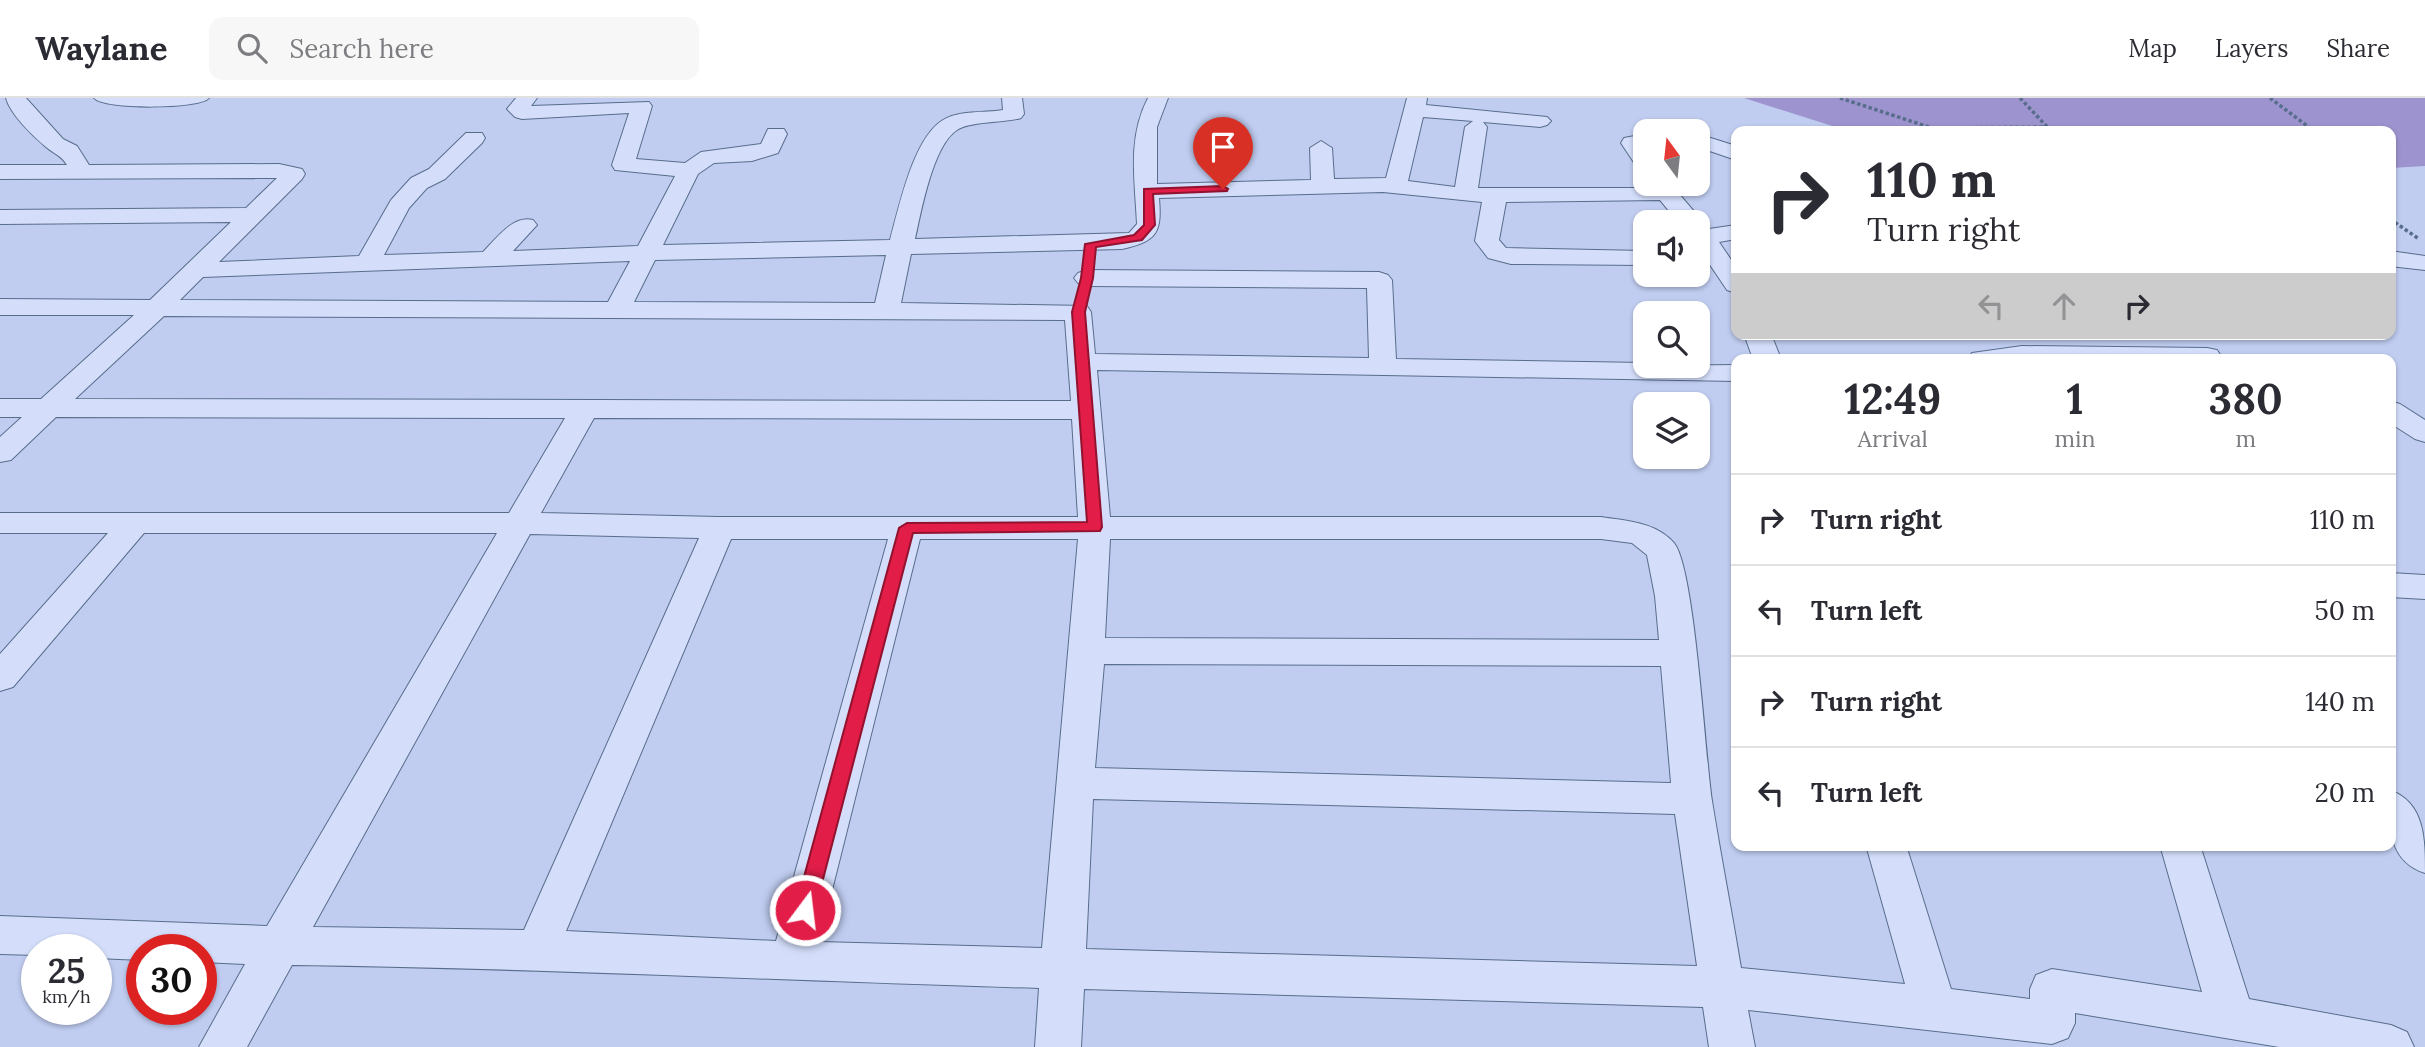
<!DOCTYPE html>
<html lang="en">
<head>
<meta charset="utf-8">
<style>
  :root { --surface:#fff; --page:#f7f7f7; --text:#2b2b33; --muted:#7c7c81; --line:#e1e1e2 }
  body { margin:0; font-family:Lora,serif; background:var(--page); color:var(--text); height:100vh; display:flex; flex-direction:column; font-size:26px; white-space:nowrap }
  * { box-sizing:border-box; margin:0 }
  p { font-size:23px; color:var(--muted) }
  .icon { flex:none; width:38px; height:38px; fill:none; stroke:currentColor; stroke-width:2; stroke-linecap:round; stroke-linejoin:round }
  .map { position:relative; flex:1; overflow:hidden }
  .drawer { position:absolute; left:1731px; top:256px; width:665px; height:497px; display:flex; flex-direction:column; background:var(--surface); border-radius:14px; box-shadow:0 2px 5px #0004 }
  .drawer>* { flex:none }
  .top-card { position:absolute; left:1731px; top:28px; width:665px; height:214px; border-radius:14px; box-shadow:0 2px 5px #0004; background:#fff; color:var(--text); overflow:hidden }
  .needle { width:46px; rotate:345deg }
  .fabs { position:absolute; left:1633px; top:21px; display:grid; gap:14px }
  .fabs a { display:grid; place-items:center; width:77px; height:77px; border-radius:14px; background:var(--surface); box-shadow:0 2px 5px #0004; font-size:35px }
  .speed { position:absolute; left:21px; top:836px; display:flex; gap:14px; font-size:35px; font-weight:700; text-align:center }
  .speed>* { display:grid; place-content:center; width:91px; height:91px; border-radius:50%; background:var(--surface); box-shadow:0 2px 5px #0004; line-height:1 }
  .speed small { font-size:18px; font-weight:400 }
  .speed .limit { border:10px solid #d22; background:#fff; color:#111 }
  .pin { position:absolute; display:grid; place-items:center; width:60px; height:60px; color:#fff; margin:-72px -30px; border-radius:50% 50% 50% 0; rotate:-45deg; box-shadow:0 0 7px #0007 }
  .pin .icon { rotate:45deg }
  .me { position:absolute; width:77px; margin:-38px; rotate:15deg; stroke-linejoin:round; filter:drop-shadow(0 0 5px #0008) }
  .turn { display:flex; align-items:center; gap:24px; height:147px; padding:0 21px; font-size:32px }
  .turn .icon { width:91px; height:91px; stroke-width:2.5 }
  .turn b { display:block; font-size:49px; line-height:60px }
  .lanes { display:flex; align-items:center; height:66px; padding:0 21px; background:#0003; justify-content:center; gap:35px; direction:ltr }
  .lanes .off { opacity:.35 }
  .eta { display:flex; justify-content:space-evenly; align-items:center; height:119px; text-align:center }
  .eta b { font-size:42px; font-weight:700; line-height:49px }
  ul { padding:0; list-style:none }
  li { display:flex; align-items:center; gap:21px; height:91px; padding:0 21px; border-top:2px solid var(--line) }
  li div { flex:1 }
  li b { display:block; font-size:26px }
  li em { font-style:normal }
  header { display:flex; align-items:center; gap:42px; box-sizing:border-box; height:98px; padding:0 35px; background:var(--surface); border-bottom:2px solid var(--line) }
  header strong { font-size:33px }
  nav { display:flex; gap:38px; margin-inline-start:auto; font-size:24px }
  .search { width:490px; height:63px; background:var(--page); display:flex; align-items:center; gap:18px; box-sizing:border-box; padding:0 24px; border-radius:14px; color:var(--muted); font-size:26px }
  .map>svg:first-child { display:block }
  .green { fill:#9d94cf }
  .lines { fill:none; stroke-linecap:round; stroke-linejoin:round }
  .minor-casing { stroke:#576d8b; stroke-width:2 }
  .path { stroke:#576d8b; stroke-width:3.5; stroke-dasharray:3.5 2.5; stroke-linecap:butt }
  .minor { fill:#d4defb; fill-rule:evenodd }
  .route { fill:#e11d48; stroke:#92132f; stroke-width:2 }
</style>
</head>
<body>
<header>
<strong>Waylane</strong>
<div class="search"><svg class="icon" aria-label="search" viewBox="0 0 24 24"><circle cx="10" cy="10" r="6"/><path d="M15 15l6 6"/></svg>Search here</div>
<nav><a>Map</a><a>Layers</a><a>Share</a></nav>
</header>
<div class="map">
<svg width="2425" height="949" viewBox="0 0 2425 949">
  <rect width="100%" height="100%" fill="#c0cdf1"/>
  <path class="green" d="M1744,0H2425V68L2391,70L2390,33H1848Z"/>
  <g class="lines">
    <g class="minor-casing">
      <path id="minor" d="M6,0H26L63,41L77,48L89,67L279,66L302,71L305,76L302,81L219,164L359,158L391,102L411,80L429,71L466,35H482L485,40L482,45L445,81L427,90L409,110L384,157L483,154C497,140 513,117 533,122L537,127L513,153L638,148L675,78L615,72L612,67L629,15L522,21L515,19L507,11L516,0H537L531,8L649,4L652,8L636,61L685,65L701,54L761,46L768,31H784L787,36L778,55L752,63L714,65L698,76L663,147L890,142C899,110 913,40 943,22C960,12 984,15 1003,12L1002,0H1022L1024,16L1021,20C1005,25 970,23 957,32C933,47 921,114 915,141L1129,135L1137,126C1135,83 1127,40 1148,0H1168L1157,29V86L1311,82L1310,50L1321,43L1332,50L1334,81L1386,80L1407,0H1427L1426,7L1547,19L1551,23L1547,27L1540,29L1483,24L1487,29L1478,90H1674L1709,131L1736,127V141L1719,144L1736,169V195L1727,192L1698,149V124H1678L1660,102L1506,104L1499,142L1506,150L1645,153V167L1511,166L1488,160L1475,143L1482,104L1383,94L1159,100C1162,135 1157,143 1122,151L911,156L901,205L1087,208L1091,214L1095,256L1369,260L1367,190L1087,188L1078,185L1074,180L1078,175L1087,172L1379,174L1388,177L1392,182L1396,261L1645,265V268L1736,267V283L1097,272L1110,419H1601C1627,423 1656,424 1674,445C1695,470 1705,658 1712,703C1721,759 1732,815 1741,870L1905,886L1866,747H1906L1951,891L2030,901V891L2036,877L2052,871L2202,894L2160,747H2200L2249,901L2391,927L2407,934L2414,949H2279L2075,915V925L2068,940L2052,946L1748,912L1755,949H1709L1703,909L1084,891L1081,949H1035L1039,890C790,883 541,870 292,867L247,949H199L245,866L201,864V852H142V862L96,860V852H37V857L0,856V818L267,828L497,435H144L13,589L0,593V556L108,435H0V415H509L565,320L56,319L11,362L0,364V339L22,319H0V301H41L134,217H0V201L150,202L231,124L0,126V112L246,110L277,80L0,81V67H67C61,57 54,56 46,49C33,38 10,16 6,0ZM1423,19L1473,23L1465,29L1455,89L1408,83ZM886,157L875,205L634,204L655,162ZM630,163L608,204L180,202L203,179ZM164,218L1065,222L1071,303L75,301ZM594,320L1072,321L1078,419H719L541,415ZM530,436L699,440L524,832L313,829ZM731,441H888L776,843L566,833ZM920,441H1078L1042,850L819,844ZM1110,441H1601L1632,445L1647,457L1655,498L1659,542L1105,540ZM1104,566L1661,568L1671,685L1095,670ZM1093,701L1675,716L1697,868L1086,851Z
        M94,0H209C201,11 103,12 94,0Z
        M1645,36V71L1637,69L1621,45L1624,40Z
        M1698,36L1736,48V62L1698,49Z
        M2390,153L2425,158V172L2390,168Z
        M1744,236H1771L1781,261H1753Z
        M2022,248L2207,250L2217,252L2221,258L2219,261H1968L1972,255Z
        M2390,303L2400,306L2425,322V344L2415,341L2390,325Z
        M2390,475L2425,477V501L2390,499Z
        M2390,692C2425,705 2425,741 2425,775C2386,762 2390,726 2390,692Z"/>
    </g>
    <path class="path" d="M1840,0L1932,30L2047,29
      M2020,0L2051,33
      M2270,0L2314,33
      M2390,121L2419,141"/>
    <use href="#minor" class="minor"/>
  </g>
  <path class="route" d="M1223,88L1228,91L1227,93L1153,96L1155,127L1142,142L1096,149L1093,180L1085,214L1102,429L1100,433L913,435L815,812L813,818L805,821L798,818L795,812L899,430L907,425L1087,424L1072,214L1081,180L1085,146L1134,137L1144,127V91Z"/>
</svg>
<div class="fabs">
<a><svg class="needle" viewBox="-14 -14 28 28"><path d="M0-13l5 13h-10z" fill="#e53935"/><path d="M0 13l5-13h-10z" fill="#7c7c81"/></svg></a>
<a><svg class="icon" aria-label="sound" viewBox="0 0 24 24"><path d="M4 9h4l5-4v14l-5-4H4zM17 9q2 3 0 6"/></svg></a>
<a><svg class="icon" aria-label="search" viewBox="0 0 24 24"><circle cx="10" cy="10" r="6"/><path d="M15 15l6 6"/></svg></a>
<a><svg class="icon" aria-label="layers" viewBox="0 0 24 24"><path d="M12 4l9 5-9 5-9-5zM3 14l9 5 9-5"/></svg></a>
</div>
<div class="speed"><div>25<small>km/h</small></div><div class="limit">30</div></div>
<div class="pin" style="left:1223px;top:91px;background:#d93025"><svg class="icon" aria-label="arrive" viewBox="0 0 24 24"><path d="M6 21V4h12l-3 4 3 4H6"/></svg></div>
<svg class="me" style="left:805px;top:812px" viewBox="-20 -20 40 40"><circle r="17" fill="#e11d48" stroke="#fff" stroke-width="3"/><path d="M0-11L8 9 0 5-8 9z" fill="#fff"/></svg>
<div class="top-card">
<div class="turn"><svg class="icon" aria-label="right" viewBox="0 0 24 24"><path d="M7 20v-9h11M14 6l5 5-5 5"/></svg><div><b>110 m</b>Turn right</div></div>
<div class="lanes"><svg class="icon off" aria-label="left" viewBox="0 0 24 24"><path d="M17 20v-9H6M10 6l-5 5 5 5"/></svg><svg class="icon off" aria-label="ahead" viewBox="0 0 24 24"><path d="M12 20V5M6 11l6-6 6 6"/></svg><svg class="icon" aria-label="right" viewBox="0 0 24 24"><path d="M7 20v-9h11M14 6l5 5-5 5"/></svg></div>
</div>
<section class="drawer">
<div class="eta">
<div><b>12:49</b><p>Arrival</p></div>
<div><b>1</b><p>min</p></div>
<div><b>380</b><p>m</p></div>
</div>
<ul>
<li><svg class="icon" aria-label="right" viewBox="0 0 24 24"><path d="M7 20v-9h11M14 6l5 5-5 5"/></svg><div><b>Turn right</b></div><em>110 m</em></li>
<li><svg class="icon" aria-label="left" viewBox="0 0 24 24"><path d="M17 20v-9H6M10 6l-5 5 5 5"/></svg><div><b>Turn left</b></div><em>50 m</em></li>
<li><svg class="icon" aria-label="right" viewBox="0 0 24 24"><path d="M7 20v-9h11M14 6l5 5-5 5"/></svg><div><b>Turn right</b></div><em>140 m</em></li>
<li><svg class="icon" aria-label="left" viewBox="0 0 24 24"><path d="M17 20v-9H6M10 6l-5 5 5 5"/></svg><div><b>Turn left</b></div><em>20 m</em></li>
</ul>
</section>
</div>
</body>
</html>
